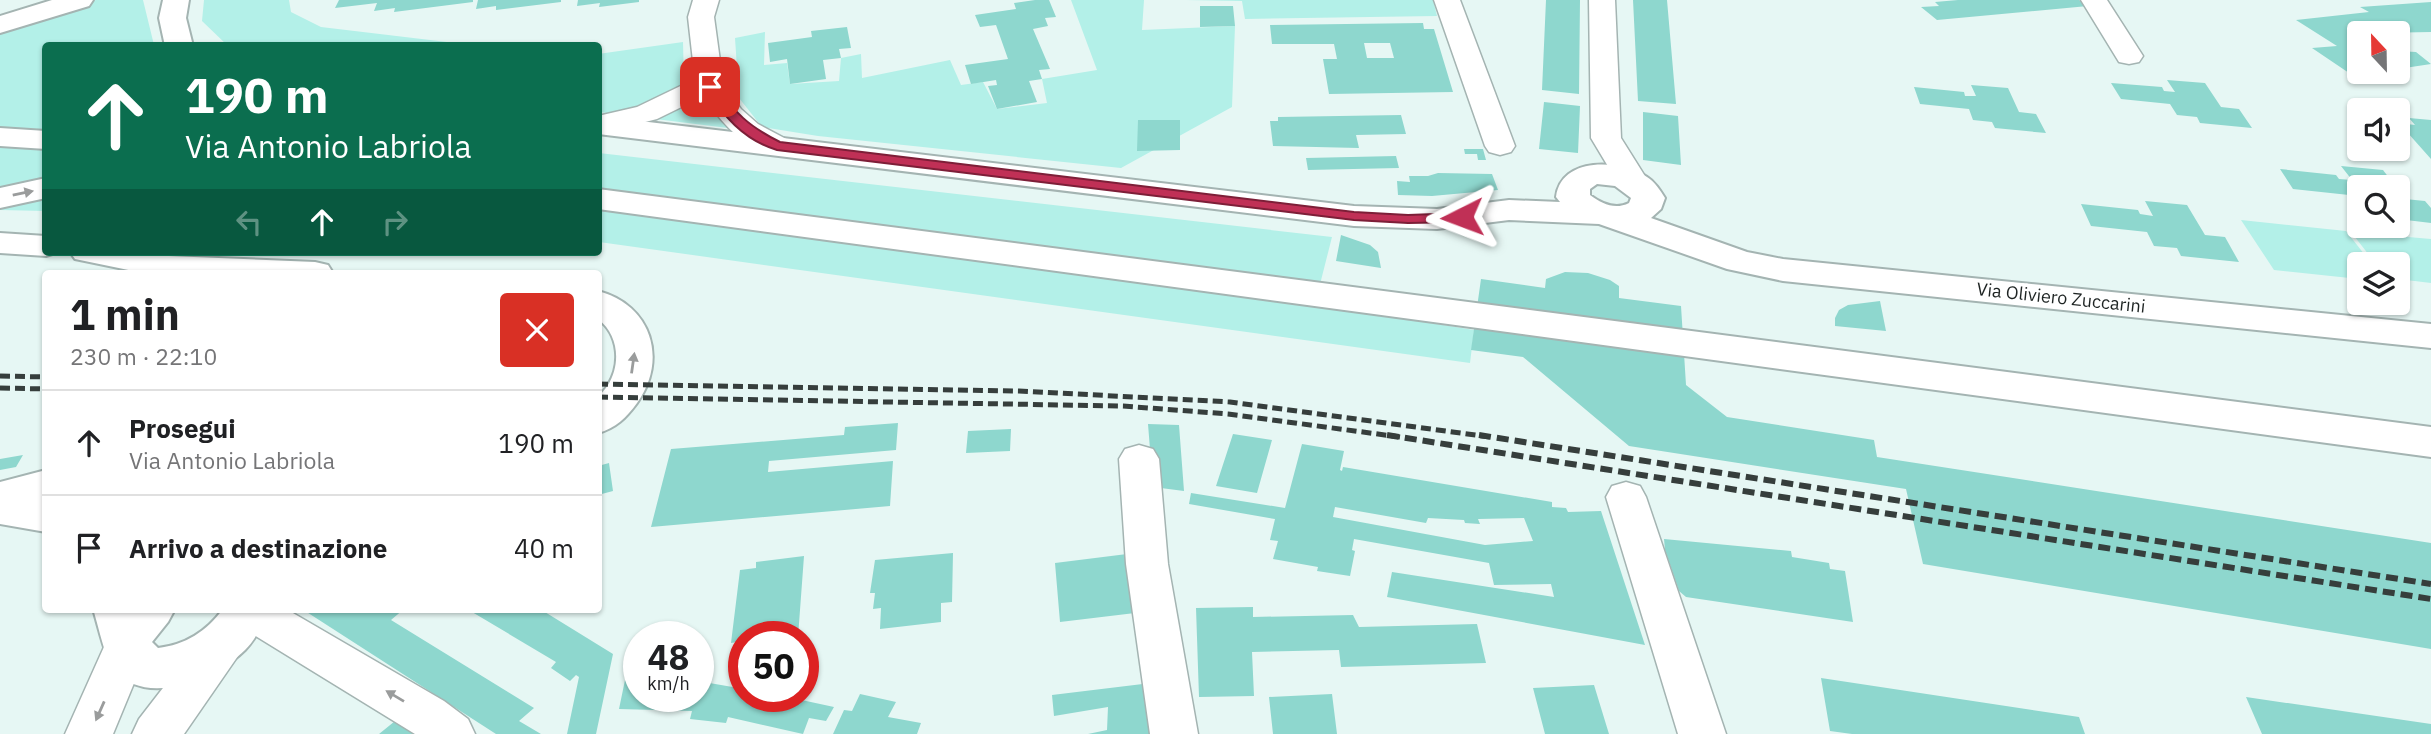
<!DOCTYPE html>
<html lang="it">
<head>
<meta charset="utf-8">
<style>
  :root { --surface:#fff; --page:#f2f2f2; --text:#202124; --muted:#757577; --line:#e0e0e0 }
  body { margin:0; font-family:"IBM Plex Sans",sans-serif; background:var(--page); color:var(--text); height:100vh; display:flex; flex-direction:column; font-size:26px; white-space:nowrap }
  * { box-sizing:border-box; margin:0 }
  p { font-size:23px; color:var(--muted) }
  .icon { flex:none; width:38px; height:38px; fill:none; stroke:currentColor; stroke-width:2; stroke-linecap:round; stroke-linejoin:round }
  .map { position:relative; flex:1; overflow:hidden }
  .details { position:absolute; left:42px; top:270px; width:560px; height:343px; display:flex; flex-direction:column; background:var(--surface); border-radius:7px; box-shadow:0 2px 5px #0004 }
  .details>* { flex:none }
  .hud { position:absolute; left:42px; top:42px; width:560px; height:214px; border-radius:7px; box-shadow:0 2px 5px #0004; background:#0b6e4f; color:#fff; overflow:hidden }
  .needle { width:46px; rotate:338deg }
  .controls { position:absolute; left:2347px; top:21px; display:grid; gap:14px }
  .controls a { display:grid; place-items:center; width:63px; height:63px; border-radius:7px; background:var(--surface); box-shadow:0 2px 5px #0004; font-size:35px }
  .speed { position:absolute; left:623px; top:621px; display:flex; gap:14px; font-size:35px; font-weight:700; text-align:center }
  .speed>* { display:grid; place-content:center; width:91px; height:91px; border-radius:50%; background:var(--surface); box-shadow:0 2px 5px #0004; line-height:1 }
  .speed small { font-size:18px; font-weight:400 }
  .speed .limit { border:10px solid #d22; background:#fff; color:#111 }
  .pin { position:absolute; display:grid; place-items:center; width:60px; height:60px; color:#fff; margin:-30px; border-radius:14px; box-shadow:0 4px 10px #0006 }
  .me { position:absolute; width:77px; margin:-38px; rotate:267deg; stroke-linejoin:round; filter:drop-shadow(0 0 5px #0008) }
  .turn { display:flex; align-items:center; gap:24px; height:147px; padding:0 28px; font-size:32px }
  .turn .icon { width:91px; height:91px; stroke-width:2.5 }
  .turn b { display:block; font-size:49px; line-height:60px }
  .lanes { display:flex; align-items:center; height:66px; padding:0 28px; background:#0003; justify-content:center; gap:35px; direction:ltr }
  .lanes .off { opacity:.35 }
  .round { display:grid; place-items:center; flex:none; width:74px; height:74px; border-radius:7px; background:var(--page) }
  .overview { display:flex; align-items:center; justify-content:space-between; height:119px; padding:0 28px }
  h1 { font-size:42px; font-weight:700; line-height:52px }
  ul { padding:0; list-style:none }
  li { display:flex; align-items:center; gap:21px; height:105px; padding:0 28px; border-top:2px solid var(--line) }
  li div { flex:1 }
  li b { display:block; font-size:26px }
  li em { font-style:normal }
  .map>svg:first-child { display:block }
  .green { fill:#b3f0e8 }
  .building { fill:#8ed7ce; fill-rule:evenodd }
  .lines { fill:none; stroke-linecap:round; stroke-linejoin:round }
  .minor-casing { stroke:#a4b4b2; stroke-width:3 }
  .major-casing { stroke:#a4b4b2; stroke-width:4 }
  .highway-casing { stroke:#a4b4b2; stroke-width:4 }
  .minor { fill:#fff; fill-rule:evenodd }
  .major { fill:#fff; fill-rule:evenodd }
  .highway { fill:#fff; fill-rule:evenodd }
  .rail-far1 { stroke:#363e3c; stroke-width:5; stroke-dasharray:10 5; stroke-linecap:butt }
  .rail { stroke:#363e3c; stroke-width:6; stroke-dasharray:12 6; stroke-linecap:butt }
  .oneway { fill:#9a9c9c }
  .route { fill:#c03056; stroke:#7d1f38; stroke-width:2 }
  .labels { text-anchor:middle; stroke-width:7; stroke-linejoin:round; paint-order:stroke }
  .street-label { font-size:18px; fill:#1e2423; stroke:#fff }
</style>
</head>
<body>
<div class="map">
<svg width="2431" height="734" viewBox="0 0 2431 734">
  <rect width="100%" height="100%" fill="#e6f7f4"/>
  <path class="green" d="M96,0H143L154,45L46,46L45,211L0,210V28Z
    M204,0H289L291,12L321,27L472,45H227L202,21Z
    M1071,0H1144L1142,30L1235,26L1232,107L1121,168L818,136L762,127L739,98L735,38L765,32L764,65L787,63L790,84L839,81L841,58L861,54L862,78L950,60L961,85L983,82L997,109L1047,103L1042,79L1097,70Z
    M1186,0H1433L1437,16L1245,19L1242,1Z
    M683,42L684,83L711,87L738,122L728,128L599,112L598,54Z
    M599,153L1332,237L1315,304L1474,330L1470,363L599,242Z
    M2241,220L2346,231L2372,264H2359V279L2274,270Z
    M2351,232L2431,239V283L2398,279V264H2376Z"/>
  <path class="building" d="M339,0H473V2L394,12L395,8L374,11L377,3L335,8Z
    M478,0H561V2L496,10V6L476,9Z
    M578,0H639V2L599,7L600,3L577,6Z
    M1035,0H1049L1056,17L1045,18L1048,26L1033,29L1050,69L1039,70L1042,79L1029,81L1037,102L997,109L988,86L997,85L996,80L971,84L965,65L1008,59L996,25L980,27L975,15L1016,9L1014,3Z
    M1546,0H1580L1579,94L1542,90Z
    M1633,0H1667L1676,104L1638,101Z
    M1958,0H2079L2088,6L1937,20L1921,7L1939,6L1935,2Z
    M2431,2V32L2379,33L2363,23L2354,24L2369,33H2359V72L2349,73L2312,48L2337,46L2296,20L2369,12L2360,7Z
    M1200,6H1233L1235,26L1200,27Z
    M1423,23L1424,29H1434L1453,92L1329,94L1323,59H1337L1334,44H1272L1270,25ZM1364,43H1390L1394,58H1367Z
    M847,27L851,48L839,49L841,58L823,60L826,79L790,84L787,59L770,62L768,43L812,37L811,31Z
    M2398,51L2416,52L2431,64L2398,69Z
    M2167,80L2205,83L2221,107L2239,109L2252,128L2200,123L2197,117L2177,115L2170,104L2121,99L2111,83L2162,87L2164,91L2175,92Z
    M1971,85L2008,88L2019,112L2036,114L2046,133L1995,128L1992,122L1973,120L1969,109L1920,104L1914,87L1964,92L1965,96H1976Z
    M1544,102L1580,106L1578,153L1539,149Z
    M1643,112L1678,116L1681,165L1643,160Z
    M1401,115L1406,134L1356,135L1359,148L1273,146L1270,121H1278V117Z
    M2409,118L2431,120V159L2399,123L2415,125Z
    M1138,120H1180V150L1137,151Z
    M1464,149H1483L1486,160H1478L1477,154H1465Z
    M1396,156L1399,168L1308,170L1306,158Z
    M2341,166L2383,170L2396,187H2359V209L2349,195L2293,189L2280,169L2336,175L2339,179L2352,180Z
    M1438,173L1492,174L1498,190L1432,196L1398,195L1397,181L1410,182L1409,176H1428Z
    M2398,189L2405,199L2425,201L2431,208V223L2398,219Z
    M2145,201L2187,205L2205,235L2225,237L2239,262L2181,256L2177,248L2154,246L2147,232L2091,226L2081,204L2138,210L2140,214L2153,216Z
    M1341,235L1370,245L1378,252L1381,268L1336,261Z
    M1565,272L1588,273L1610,280L1619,286V298L1681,306L1686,385L1727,417L1874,440L1877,457L2431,543V649L1923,564L1906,489L1629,446L1523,357L1471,350L1481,279L1545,288L1546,279Z
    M1880,301L1886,331L1835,326V318L1839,310L1848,305Z
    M898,423L896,450L769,461L768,472L893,461L890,506L651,527L671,449L844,435L845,427Z
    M1148,424L1179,425L1184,491L1153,487Z
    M1011,429L1010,451L966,453L968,431Z
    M1233,434L1272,440L1257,493L1216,486Z
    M1302,444L1344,451L1340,470L1342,471L1343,467L1552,502V507L1566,508L1568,512L1601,511L1645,645L1387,597L1392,572L1554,597L1551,584L1494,585L1489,563L1354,539L1352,550L1355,551L1350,576L1317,571L1318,567L1273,559L1278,541L1270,540L1275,519L1189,504L1191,493L1285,508ZM1335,507L1426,523L1428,518L1464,520L1465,523L1480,524L1478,519L1524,518L1533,541L1485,545L1333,517Z
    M23,455L16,467L0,470V459Z
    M609,463L613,491L598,495V466Z
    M1664,539L1791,551L1792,557L1829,563L1830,569L1845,571L1853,622L1686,597L1679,591L1665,550Z
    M953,553L952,602L941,603V622L880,629L881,608L873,609L875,593H870L875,560Z
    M1127,554L1135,613L1060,622L1055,563Z
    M804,556L798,637H744V641L731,643L740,570L756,568V562Z
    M1253,607V617L1353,615L1359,627L1477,624L1486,663L1341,667L1339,650L1252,652L1254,696L1199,697L1196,608Z
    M302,609H370L376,613L382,609H404L391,620L534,708L519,721L541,734H496Z
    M467,609H540L613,654L596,734H567L579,677L576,675L570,681L551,668L556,662Z
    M630,656L639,657V696H698V681L744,689V696H783L834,707L826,721L809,718L803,734L728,717L726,723L690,719L692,711L619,709Z
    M1821,678L2079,717L2085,734H1852L1830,731Z
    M1151,683L1156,734H1088L1107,730L1108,707L1054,716L1052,695Z
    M1594,685L1609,734H1545L1533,688Z
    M860,694L896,702L888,717L921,723L917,734H833L844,710L852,711Z
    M1332,694L1337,734H1273L1269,697Z
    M2246,697L2431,724V734H2262Z
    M400,717L420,734H379Z"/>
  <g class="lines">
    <g class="minor-casing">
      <path id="minor" d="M693,0H719L714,17L723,83L741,109L758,124L788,140L792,146L788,152C753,161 720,122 704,96L657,119L598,134V116L637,107L695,79L688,17Z
        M1434,0H1460L1515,146L1511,152L1500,155L1489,152L1485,146Z
        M1589,0H1615L1621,138L1648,181L1643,188L1632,190L1621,188L1591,138Z
        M2081,0H2107L2143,56L2139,62L2129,64L2119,62Z
        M1139,445L1153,449L1159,459L1168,564L1198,734H1150L1126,564L1119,459L1125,449Z
        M1626,482L1640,486L1646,497L1726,734H1678L1606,497L1612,486Z
        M227,609H286L444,701L468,719L475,734H415L233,622Z
        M226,621L242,627L249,640L184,734H132L139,719L210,627Z
        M128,623L144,629L151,642L113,734H65L112,629Z"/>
    </g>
    <g class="major-casing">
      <path id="major" d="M52,0H93L89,6L0,33V16Z
        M163,0H189L186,18L193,46H165L159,18Z
        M598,116L1354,206L1437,209L1509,200L1560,202L1556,197C1561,156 1620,159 1647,177C1655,182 1660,190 1665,198L1661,209L1651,218L1747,252L1783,259L2431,324V348L1783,281L1727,269L1599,224L1509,220L1437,229L1354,226L598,134ZM1597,184L1615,186L1631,198L1629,203C1615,210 1602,204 1590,195V189Z
        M46,178V198L0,208V188Z
        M0,233L46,236V252H59L46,256L0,253Z
        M70,252H146L169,256L315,262L328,265L333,273H143L75,259Z
        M598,291C652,305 668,360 637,403C626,418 616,428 598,433C598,422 596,409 598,399C600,394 605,390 608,385C621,364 619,335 598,319Z
        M46,470V532L0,524V482Z
        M93,609H175L168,622L152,642L158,648C185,645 207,631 223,609H269C263,624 256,639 245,650C216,679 146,708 114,670C105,659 98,624 93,609Z"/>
    </g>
    <g class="highway-casing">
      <path id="highway" d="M0,128L46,131V149L0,146Z
        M598,189L2431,427V457L598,209Z"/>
    </g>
    <use href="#minor" class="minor"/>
    <use href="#major" class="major"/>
    <use href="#highway" class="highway"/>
    <path class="rail-far1" d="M0,376L46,377
      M598,384L1019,391L1230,402L1490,437
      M0,388L46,389
      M598,397L1123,406L1228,414L1400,437"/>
    <path class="rail" d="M1387,435L2431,599
      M1479,435L2431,584"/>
  </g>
  <defs><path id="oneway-solid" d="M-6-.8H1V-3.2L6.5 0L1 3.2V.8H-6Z" transform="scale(1.75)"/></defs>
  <g class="oneway">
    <use href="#oneway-solid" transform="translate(23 193) rotate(-12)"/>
    <use href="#oneway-solid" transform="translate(633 363) rotate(-82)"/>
    <use href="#oneway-solid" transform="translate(395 696) rotate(-149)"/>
    <use href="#oneway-solid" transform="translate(100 711) rotate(114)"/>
  </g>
  <path class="route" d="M710,83L715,84C735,113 748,126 780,142L1354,212L1408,215L1462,213L1469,217L1462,222L1408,223L1354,220L777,150C743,140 723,115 704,87Z"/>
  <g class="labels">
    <g class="street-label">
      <text transform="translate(2061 298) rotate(6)" y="6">Via Oliviero Zuccarini</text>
    </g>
  </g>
</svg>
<div class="controls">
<a><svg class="needle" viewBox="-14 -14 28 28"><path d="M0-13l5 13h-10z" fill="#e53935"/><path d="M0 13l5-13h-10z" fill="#757577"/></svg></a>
<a><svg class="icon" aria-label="sound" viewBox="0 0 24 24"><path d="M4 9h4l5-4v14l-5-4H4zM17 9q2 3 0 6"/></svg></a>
<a><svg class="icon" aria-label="search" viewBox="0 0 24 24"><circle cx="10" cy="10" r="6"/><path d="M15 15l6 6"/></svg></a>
<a><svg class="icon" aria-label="layers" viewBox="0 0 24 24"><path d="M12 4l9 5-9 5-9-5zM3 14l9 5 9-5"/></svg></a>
</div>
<div class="speed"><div>48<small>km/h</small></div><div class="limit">50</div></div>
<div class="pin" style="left:710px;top:87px;background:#d93025"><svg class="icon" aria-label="arrive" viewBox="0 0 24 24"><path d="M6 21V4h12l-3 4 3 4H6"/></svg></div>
<svg class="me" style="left:1462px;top:217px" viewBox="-20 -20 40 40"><path d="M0-17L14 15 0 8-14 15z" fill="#c03056" stroke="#fff" stroke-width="4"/></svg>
<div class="hud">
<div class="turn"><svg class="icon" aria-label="ahead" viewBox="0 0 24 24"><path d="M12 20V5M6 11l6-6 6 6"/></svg><div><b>190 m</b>Via Antonio Labriola</div></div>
<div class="lanes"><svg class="icon off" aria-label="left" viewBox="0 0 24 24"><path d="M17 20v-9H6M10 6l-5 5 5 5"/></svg><svg class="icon" aria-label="ahead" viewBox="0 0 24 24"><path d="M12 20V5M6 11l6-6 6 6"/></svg><svg class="icon off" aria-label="right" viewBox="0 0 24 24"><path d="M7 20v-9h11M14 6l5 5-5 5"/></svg></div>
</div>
<section class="details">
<div class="overview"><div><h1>1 min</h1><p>230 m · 22:10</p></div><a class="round" style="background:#d93025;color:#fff"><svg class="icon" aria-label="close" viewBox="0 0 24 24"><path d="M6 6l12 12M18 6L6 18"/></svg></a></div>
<ul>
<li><svg class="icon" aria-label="ahead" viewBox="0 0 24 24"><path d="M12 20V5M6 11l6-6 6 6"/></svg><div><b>Prosegui</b><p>Via Antonio Labriola</p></div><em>190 m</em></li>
<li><svg class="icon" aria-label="arrive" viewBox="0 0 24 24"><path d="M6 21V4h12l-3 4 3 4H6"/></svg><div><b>Arrivo a destinazione</b></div><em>40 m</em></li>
</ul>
</section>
</div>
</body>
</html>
